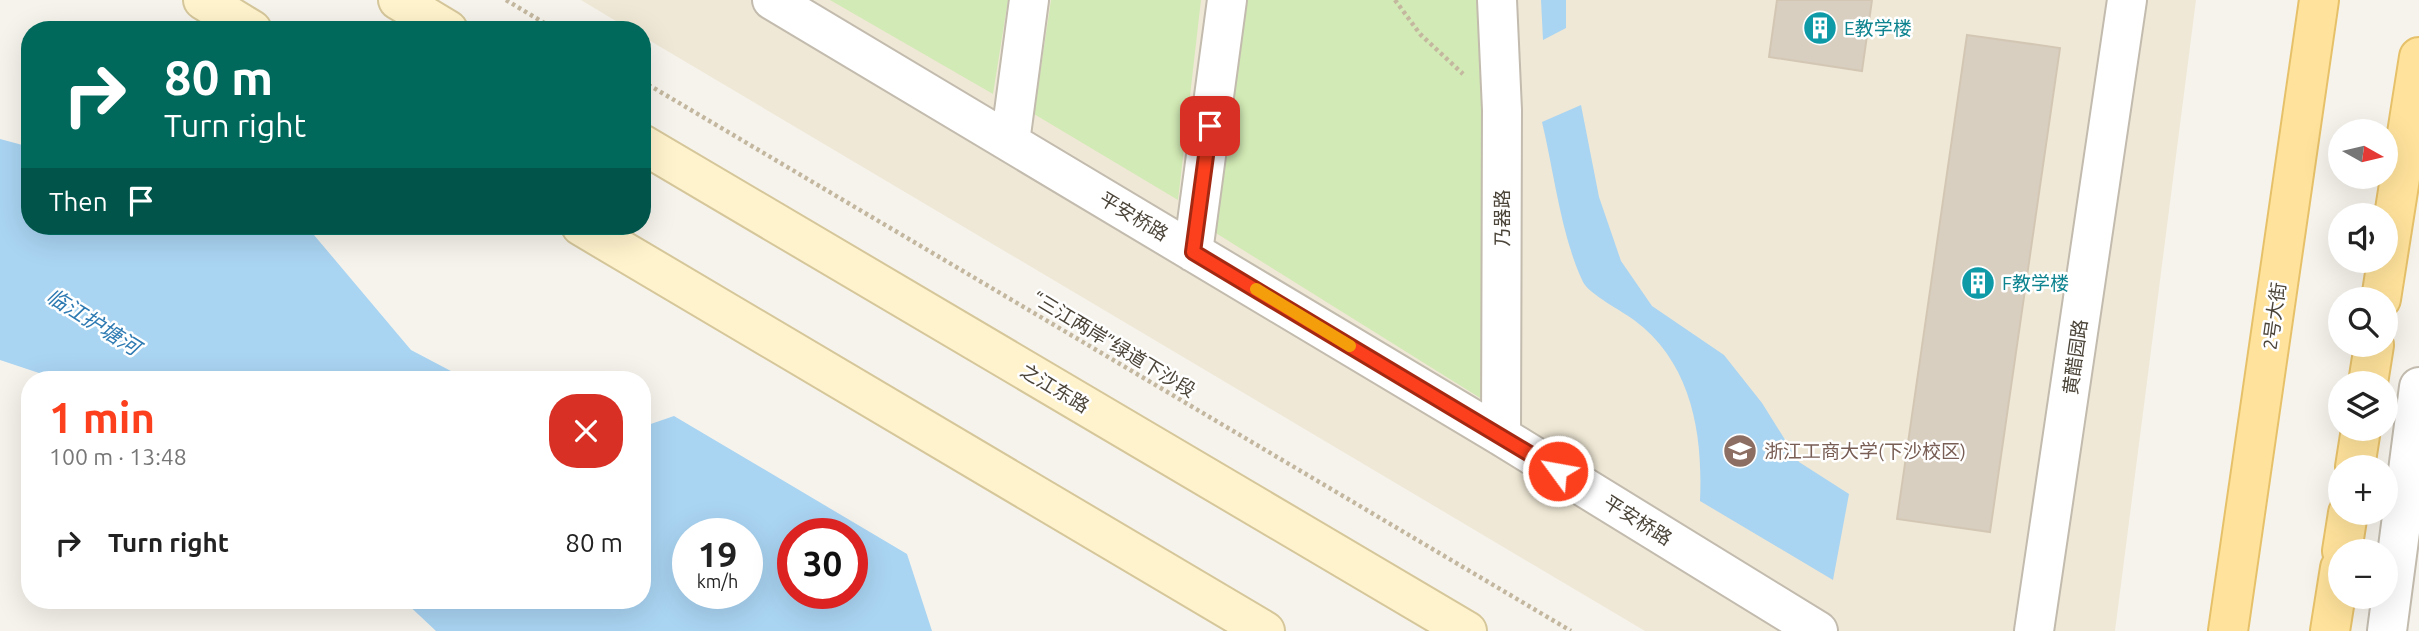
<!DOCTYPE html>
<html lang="en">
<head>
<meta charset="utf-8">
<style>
  :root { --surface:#fff; --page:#f2f2f2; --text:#222; --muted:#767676; --accent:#fc3f1d }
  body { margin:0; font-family:Ubuntu,"Noto Sans SC",sans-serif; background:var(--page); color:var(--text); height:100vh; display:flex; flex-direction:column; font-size:26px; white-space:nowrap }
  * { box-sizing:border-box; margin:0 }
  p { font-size:23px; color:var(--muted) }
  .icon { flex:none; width:38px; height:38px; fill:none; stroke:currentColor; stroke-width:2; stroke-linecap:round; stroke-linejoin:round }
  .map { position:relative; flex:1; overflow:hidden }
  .sheet { position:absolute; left:21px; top:371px; width:630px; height:238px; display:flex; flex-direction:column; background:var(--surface); border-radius:28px; box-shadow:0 7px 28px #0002 }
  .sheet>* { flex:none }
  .top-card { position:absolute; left:21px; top:21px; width:630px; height:214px; border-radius:28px; box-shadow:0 7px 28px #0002; background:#00695c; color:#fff; overflow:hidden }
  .needle { width:46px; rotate:98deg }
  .controls { position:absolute; left:2328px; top:119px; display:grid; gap:14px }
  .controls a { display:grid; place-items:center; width:70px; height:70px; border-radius:50%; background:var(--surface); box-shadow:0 7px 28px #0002; font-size:35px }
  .speed { position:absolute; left:672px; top:518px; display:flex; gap:14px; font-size:35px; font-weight:700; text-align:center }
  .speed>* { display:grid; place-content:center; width:91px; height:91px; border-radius:50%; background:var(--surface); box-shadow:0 7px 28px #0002; line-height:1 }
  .speed small { font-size:18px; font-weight:400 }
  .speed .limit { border:10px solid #d22; background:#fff; color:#111 }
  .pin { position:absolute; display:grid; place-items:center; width:60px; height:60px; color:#fff; margin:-30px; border-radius:14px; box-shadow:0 4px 10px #0006 }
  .me { position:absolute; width:77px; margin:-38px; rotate:302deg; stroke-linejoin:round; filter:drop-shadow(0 0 5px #0008) }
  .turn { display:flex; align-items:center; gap:24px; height:147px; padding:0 28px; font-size:32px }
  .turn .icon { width:91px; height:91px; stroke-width:2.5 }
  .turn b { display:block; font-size:49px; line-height:60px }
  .then { display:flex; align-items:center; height:66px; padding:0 28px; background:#0003; gap:14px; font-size:26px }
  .round { display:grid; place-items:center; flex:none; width:74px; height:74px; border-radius:28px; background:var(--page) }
  .summary { display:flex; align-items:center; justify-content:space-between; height:119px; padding:0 28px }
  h1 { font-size:42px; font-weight:700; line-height:52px; color:var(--accent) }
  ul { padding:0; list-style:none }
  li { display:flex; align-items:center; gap:21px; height:105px; padding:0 28px }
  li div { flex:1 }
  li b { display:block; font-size:26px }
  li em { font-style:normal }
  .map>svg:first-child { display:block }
  .education { fill:#efe8d6 }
  .green { fill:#d2eab5 }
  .water { fill:#a9d4f2; fill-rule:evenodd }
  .building { fill:#d8cfc1; stroke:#d3c7b4; stroke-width:2 }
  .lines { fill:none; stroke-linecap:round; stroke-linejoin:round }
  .street-casing { stroke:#c2bbae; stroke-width:42 }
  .secondary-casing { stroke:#d6c79b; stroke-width:42 }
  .primary-casing { stroke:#e6c16a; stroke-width:42 }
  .path { stroke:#c4b79f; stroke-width:4.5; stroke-dasharray:3.5 3.5; stroke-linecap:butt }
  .street { stroke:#fff; stroke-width:38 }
  .secondary { stroke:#fff3cd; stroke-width:38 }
  .primary { stroke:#ffe39c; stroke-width:38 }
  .route-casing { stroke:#a42913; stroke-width:18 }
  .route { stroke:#fc3f1d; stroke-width:12 }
  .slow { stroke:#f59e0b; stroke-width:12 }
  .labels { text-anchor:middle; stroke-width:5; stroke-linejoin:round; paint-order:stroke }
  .culture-label { font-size:19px; fill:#0d838f; stroke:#fff; text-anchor:start }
  .street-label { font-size:19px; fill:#4b4439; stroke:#fff }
  .education-label { font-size:19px; fill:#785e54; stroke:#fff; text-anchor:start }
  .water-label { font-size:21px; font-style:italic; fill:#2e7ab2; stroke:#fff }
</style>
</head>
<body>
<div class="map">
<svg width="2419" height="631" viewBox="0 0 2419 631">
  <rect width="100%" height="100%" fill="#f6f3ec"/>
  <path class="education" d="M581,0H2196L2115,631H1645L642,36V30H631Z"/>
  <path class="green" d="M830,0H1008L993,94Z
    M1051,0H1201L1178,200L1034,114Z
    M1245,0H1495L1485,401L1211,230Z"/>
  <path class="water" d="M1541,0H1566V28L1543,40Z
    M1581,105L1599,197L1621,261L1652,306L1724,355L1762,403L1799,462L1849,494L1833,580L1700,501C1703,434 1692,363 1634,320C1622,311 1589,294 1583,282C1561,236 1554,172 1542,122Z
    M0,139L30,147V226H291L314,235L411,350L468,380H60L0,360Z
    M674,416L907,554L932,631H436L403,600H642V427ZM688,534H747V593H688ZM793,534H852V593H793Z"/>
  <path class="building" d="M1777,0H1872L1862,71L1769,57Z
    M1967,35L2060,48L1990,532L1897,519Z"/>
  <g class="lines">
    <g class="street-casing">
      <path id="street" d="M772,0L1501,436L1818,631
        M1497,0L1502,110L1501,436
        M1010,142L1029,0
        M1193,252L1227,0
        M2034,631L2127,0
        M2387,631L2419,387"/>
    </g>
    <g class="secondary-casing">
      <path id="secondary" d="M203,0L252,30
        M398,0L448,30
        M642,144L1467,631
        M581,226L1265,631"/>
    </g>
    <g class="primary-casing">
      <path id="primary" d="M2381,299L2419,57
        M2368,383L2374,345
        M2355,467L2361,429
        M2342,551L2348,513
        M2228,631L2319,0
        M2330,631L2340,568"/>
    </g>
    <path class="path" d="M506,0L556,30
      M1395,0L1420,34L1463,74
      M642,81L1571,631"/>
    <use href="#street" class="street"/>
    <use href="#secondary" class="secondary"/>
    <use href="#primary" class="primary"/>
  </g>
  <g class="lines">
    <g class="route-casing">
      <path id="route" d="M1210,126L1193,252L1558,471"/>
    </g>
    <use href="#route" class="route"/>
    <path class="slow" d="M1256,289L1350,346"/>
  </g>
  <defs>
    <g id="building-disc" transform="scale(1.75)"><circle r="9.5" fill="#0f9aa8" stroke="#fff"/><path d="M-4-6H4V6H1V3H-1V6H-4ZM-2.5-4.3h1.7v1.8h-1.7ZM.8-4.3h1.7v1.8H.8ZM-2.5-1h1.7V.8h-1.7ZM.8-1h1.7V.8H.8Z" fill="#fff"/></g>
    <g id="university-disc" transform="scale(1.75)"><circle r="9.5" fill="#8d6e63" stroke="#fff"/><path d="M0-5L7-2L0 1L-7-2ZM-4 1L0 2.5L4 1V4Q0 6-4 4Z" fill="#fff"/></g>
  </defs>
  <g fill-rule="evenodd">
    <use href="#building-disc" x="1820" y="28"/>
    <use href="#building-disc" x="1978" y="283"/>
    <use href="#university-disc" x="1740" y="451"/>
  </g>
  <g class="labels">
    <g class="culture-label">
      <text x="1844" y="35">E教学楼</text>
      <text x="2002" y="290">F教学楼</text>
    </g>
    <g class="street-label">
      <text transform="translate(1134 216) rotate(31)" y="7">平安桥路</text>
      <text transform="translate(1502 218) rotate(-90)" y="7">乃器路</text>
      <text transform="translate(2274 316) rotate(-82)" y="7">2号大街</text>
      <text transform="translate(1114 344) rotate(31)" y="7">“三江两岸”绿道下沙段</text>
      <text transform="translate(2075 357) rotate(-82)" y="7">黄醋园路</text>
      <text transform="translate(1055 388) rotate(31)" y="7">之江东路</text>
      <text transform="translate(1638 520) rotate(32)" y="7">平安桥路</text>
    </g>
    <g class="education-label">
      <text x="1764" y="458">浙江工商大学(下沙校区)</text>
    </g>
    <g class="water-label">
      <text transform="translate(93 322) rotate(32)" y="7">临江护塘河</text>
    </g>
  </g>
</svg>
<div class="controls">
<a><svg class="needle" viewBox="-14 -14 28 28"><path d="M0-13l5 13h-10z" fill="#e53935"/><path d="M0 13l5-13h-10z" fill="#767676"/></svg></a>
<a><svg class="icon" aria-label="sound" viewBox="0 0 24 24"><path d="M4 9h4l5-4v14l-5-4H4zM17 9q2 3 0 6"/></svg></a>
<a><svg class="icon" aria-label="search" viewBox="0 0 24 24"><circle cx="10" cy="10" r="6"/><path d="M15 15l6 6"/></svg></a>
<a><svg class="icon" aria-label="layers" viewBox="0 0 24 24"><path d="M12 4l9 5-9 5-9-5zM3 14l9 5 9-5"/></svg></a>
<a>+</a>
<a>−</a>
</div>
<div class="speed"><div>19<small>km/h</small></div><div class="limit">30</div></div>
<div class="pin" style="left:1210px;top:126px;background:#d93025"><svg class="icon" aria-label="arrive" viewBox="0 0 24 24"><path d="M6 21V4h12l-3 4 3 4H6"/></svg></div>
<svg class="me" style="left:1558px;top:471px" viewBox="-20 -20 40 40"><circle r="17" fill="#fc3f1d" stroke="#fff" stroke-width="3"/><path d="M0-11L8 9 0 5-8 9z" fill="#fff"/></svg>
<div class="top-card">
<div class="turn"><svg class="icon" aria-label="right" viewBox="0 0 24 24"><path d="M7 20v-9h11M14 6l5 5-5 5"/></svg><div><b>80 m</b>Turn right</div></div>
<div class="then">Then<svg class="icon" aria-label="arrive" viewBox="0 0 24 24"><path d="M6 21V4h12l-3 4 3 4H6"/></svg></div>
</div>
<section class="sheet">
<div class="summary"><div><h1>1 min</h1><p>100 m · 13:48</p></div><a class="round" style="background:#d93025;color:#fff"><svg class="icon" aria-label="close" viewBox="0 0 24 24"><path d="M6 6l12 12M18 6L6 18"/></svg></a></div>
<ul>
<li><svg class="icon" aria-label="right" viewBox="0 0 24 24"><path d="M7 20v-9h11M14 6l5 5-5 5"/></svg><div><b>Turn right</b></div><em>80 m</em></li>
</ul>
</section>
</div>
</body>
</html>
